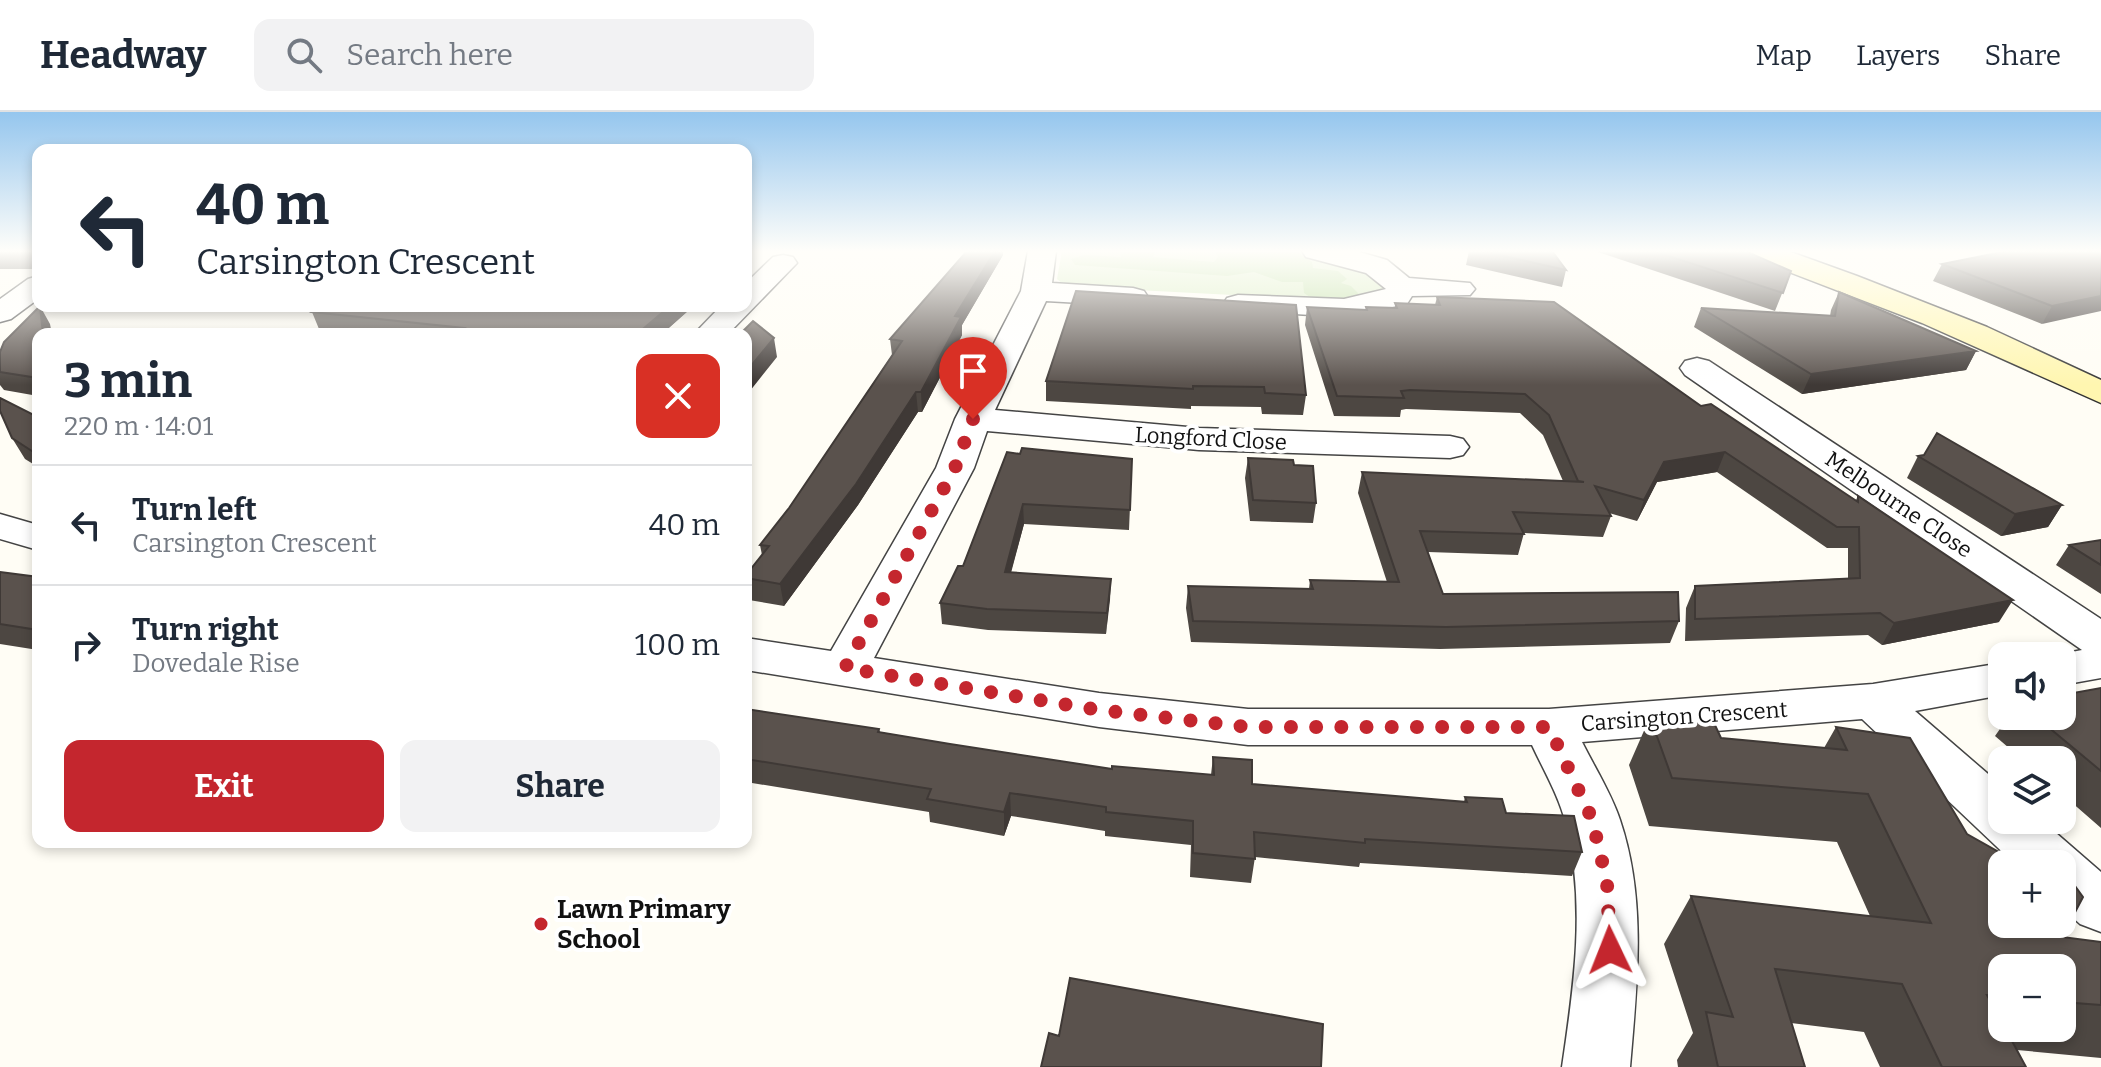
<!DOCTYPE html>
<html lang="en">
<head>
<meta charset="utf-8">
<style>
  :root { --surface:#fff; --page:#f2f2f3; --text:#1f2937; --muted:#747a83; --line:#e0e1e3; --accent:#c4262e }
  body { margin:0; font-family:Bitter,serif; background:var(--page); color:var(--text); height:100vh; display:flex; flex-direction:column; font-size:30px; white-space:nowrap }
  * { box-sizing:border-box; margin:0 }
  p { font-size:26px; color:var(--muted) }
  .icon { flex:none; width:44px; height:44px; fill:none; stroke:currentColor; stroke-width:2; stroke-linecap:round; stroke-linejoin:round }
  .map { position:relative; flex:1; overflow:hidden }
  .sheet { position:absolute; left:32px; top:216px; width:720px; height:520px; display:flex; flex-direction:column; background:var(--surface); border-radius:16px; box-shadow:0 4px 12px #0003 }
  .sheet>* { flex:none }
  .top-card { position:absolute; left:32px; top:32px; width:720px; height:168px; border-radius:16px; box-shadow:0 4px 12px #0003; background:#fff; color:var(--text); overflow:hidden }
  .controls { position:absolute; left:1988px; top:530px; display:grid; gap:16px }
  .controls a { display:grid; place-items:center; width:88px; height:88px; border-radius:16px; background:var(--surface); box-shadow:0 4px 12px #0003; font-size:40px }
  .pin { position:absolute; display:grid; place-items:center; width:68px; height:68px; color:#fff; margin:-82px -34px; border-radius:50% 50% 50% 0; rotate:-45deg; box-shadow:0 0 8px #0007 }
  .pin .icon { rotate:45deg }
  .me { position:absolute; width:88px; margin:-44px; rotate:358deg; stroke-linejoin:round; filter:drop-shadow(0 0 6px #0008) }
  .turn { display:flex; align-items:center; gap:28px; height:168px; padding:0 32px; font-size:36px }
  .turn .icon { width:104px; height:104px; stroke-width:2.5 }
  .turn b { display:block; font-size:56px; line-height:68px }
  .round { display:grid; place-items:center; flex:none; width:84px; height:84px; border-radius:16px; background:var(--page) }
  .summary { display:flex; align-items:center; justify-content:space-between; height:136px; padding:0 32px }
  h1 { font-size:48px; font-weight:700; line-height:60px }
  .action { display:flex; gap:16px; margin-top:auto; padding:16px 32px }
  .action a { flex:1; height:92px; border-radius:16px; background:var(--accent); color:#fff; font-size:32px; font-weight:700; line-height:92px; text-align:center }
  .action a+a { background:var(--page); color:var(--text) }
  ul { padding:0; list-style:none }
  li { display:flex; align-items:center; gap:24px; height:120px; padding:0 32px; border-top:2px solid var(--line) }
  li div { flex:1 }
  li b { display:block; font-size:30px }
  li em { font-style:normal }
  header { display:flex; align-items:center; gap:48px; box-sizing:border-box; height:112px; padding:0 40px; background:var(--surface); border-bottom:2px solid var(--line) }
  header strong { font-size:38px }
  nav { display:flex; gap:44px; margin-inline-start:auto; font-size:28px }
  .search { width:560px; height:72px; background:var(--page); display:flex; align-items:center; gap:20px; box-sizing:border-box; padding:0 28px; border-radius:16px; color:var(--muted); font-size:30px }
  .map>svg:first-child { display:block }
  .green { fill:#d5ebbd }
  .forest { fill:#b9dc9c }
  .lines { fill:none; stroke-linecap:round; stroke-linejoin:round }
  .street-casing { stroke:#444; stroke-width:3 }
  .secondary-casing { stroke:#333; stroke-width:3 }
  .street { fill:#fff; fill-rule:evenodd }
  .secondary { fill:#fff6b0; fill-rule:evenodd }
  .wall { fill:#4d4742; fill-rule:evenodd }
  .shaded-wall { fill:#3f3936 }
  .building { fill:#5a524d; stroke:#3f3936; stroke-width:2 }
  .route { stroke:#c4262e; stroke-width:14; stroke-dasharray:0 25.2 }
  .poi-dot { fill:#c4262e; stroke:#fff; stroke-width:3 }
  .labels { text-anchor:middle; stroke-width:8; stroke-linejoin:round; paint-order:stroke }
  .street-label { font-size:22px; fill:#111; stroke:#fff }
  .near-poi-label { font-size:26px; font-weight:bold; fill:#111; stroke:#fff; text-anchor:start }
</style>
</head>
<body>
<header>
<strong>Headway</strong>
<div class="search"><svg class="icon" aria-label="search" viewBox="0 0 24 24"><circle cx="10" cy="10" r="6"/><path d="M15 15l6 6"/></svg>Search here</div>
<nav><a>Map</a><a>Layers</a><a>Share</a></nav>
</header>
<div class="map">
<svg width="2101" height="955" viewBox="0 0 2101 955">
  <rect width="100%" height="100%" fill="#fffdf5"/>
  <path class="green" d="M1062,139H1296L1353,152L1390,174L1384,182L1313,187L1078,175L1065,174L1057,167Z"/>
  <path class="forest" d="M1120,139H1156L1153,145L1214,150L1218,145L1214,139H1296L1312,150L1313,156L1338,159L1347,167L1341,171L1351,174L1360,183L1353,190L1313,187L1304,181L1303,170H1282L1254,160L1227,164L1075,153L1071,147L1084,143L1121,145Z"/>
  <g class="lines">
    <g class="street-casing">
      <path id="street" d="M1028,139H1056L1052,171L1133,176L1144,179L1148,185L1144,191L1133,194L1046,189L995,298L1199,316L1450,324L1463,327L1469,335L1463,343L1450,346L1199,338L987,319L974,356L874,546L1099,581L1248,597H1549L1873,572L2002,551V583L1915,599L2002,674V708H2041L2101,760V820L2080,812L2062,796V752H2015L1862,607L1582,630C1595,656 1611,681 1620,708C1647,788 1637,873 1630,955H1562C1574,874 1586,792 1566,712C1559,684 1544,659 1532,633H1248L1099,615L746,558V526L831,539L936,356L955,307L1021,179Z
        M1302,139H1356L1387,148L1409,166L1470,171L1475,177L1470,183L1412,184L1407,192L1344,205L1227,198L1223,192L1227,186L1238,183L1344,187L1386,177L1366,161L1306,145Z
        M783,143L793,145L797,151L728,222H694L721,194H746V171L773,145Z
        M38,164V187L11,207L0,210V187L28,167Z
        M1697,246L1709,249L2101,507V566L2062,573V544H2051L2082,538L1685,263L1680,256L1685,249Z
        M0,402L38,413V438L0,427Z"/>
    </g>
    <g class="secondary-casing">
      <path id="secondary" d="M1746,139H1788L1857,164L1987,215L2101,268V291L1922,211L1750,145Z"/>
    </g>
    <use href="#street" class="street"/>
    <use href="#secondary" class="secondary"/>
  </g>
  <path class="wall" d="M0,139H38V157H0Z
    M1469,139H1552L1566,158L1562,175L1466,153Z
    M1595,139H1745L1791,159L1775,199Z
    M2101,139L2042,212L1933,169L1942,152Z
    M1003,143L962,213V223L922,300H918L858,393L784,494L749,488L746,475V463L762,443L760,433L789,396L892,243L890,227Z
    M1076,179L1306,283L1303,303L1262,302L1261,295L1191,294V297L1046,289V269Z
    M1839,180L1976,239L1966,258L1802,282L1694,215L1701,196L1830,204L1831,198Z
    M1437,185L1701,294L1856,388L1858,384L1999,510L1882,533L1868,523L1685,529L1686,496L1695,474L1848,466V436H1827L1717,360L1657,370L1637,409L1609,401L1611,404L1603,425L1524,421L1518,443L1428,440L1443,482L1679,509L1670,531L1440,537L1191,530L1186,496L1188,474L1309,477L1310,468L1387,470L1358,381L1362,360L1563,369L1543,323L1520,301L1406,297L1401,298L1400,305L1334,304L1305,213L1307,195L1366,198V195L1395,196V191L1435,193Z
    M689,198L662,222H364L319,217L312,200Z
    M50,212L38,222V284L4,278L0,273V240Z
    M38,305V355L25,347L12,326Z
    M1020,342L1132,347L1129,418L1024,412L1011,461L1111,467L1106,522L988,518L942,512L940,491L963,454Z
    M1924,343L2062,393L2048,415L2001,424L1907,366L1918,344Z
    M1248,346L1294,353L1316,391L1313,411L1250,409L1245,366Z
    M2101,428V482L2056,453L2069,433Z
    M0,460L38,465V538L0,532Z
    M2101,576V716L2062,682V648H2023L1995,624L2009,604H2062Z
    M746,597L879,617L880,620L950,632L1112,657L1211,663L1213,645L1252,672L1464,690L1465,685L1506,701L1582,740L1572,764L1360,751L1359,755L1255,745L1251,771L1190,765L1191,733L1105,724V719L1011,704L1004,724L930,710L929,700L746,670Z
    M1650,605L1721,626L1824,636L1836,615L1967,722L2062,825L2101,830V946L2017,938L2026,955H1880L1864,920L1791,911L1805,955H1678L1677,948L1693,921L1664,832L1691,784L1870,804L1837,730L1649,714L1629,653ZM2002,856H2062V916H2002Z"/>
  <path class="shaded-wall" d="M995,139H1003V143L962,213V223L922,300L921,280L955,204Z
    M2101,184V199L2042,212L2052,194Z
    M40,194L50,212L52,222H43Z
    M668,194H688L689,198L662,222H644L643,217Z
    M774,226L777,245L746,284V260Z
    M1976,239L1966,258L1802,282L1811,262Z
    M916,280L918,300L858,393L784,494L780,472Z
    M1725,340L1717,360L1657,370L1637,409L1644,388L1664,350Z
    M1023,392L1024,412L1005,481V460Z
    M2062,393L2048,415L2001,424L2015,402Z
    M1111,467L1110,488L1106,522L1107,501Z
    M2013,488L1999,510L1882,533L1894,511Z
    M1010,681L1011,704L1004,724V700Z"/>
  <path class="building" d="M0,139H38V141H0Z
    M967,139H995L955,204L961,205L921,280H916L856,372L780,472L746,466V463L769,434L760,433L789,396L902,229L890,227Z
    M1481,139H1552L1566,158Z
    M1653,139H1745L1791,159L1783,181Z
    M2007,139H2101V184L2052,194L1942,152Z
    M1076,179L1296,193L1306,283L1265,281L1264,275L1193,274V277L1046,269Z
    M1839,180L1976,239L1811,262L1701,196L1835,204Z
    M1437,185L1554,190L1701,294L1711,292L1858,390V384L2013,488L1894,511L1880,501L1695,507V474L1860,466L1859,415H1837L1725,340L1664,350L1644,388L1595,374L1611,404L1513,400L1524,422L1420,419L1443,482L1678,480L1679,509L1446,515L1193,509L1188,474L1313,477L1310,468L1399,470L1362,360L1584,370L1578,369L1549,303L1525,282L1410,278L1401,279L1404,286L1337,284L1307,195L1367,198L1366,195L1397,196L1395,191L1440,193Z
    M40,194L43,222H38V266L0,260V240L4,230Z
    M322,194H670L643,217L654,219L650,222H454L464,216L312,200Z
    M753,209L774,226L746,260V222H740Z
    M0,286L38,305V343L12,326L0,299Z
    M1937,321L2062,393L2015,402L1918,344L1924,343Z
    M1022,336L1132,347L1130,398L1023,392L1005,460L1111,467L1107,501L987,497L940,491L958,454H963L1007,340L1020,342Z
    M1248,346L1293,348L1294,353L1313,354L1316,391L1253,388Z
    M2101,428V453L2069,433Z
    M0,460L38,465V518L0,512Z
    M2101,576V659L2035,604H2062V583Z
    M746,597L879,617L878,620L950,632L1112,657V654L1214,663L1213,645L1252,648V672L1467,690L1465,685L1502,687L1506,701L1574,704L1582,740L1365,727V731L1254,720L1255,747L1193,741V709L1106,700V695L1010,681L1004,700L927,687L931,677L746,647Z
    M1650,605L1714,611L1721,626L1847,638L1836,615L1910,626L1967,722L1999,740L2055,746L2059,752H2002V812H2062V756L2083,785L2062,825L2101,830V893L2062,890V856H2002V884L1987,883L2002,910V916H2005L2026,955H1942L1902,872L1775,857L1805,955H1718L1706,900L1733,905L1691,784L1931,811L1868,682L1672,666Z
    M1070,866L1323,912L1321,955H1041L1049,921L1059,924Z"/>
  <linearGradient id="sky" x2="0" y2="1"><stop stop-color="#95c6ee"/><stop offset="0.51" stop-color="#fffefa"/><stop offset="1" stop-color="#fffefa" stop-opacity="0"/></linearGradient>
  <rect width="2101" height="273" fill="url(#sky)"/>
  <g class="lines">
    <path class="route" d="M973,307L955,356L845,556L1099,598L1248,615H1549L1592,707L1607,770L1610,838"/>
  </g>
  <circle class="poi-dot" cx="541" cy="812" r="8"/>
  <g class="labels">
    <g class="street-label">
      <text transform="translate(1211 326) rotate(3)" y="8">Longford Close</text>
      <text transform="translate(1899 392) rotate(34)" y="8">Melbourne Close</text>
      <text transform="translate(1684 604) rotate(-4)" y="8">Carsington Crescent</text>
    </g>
    <g class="near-poi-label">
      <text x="557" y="806">Lawn Primary<tspan x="557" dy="30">School</tspan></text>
    </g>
  </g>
</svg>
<div class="controls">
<a><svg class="icon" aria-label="sound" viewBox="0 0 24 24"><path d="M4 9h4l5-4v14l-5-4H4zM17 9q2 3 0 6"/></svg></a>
<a><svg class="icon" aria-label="layers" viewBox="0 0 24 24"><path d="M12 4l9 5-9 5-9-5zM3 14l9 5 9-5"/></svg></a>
<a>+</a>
<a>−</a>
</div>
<div class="pin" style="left:973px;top:307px;background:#d93025"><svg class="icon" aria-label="arrive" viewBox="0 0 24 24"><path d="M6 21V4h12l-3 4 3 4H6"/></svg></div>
<svg class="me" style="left:1610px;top:838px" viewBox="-20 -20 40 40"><path d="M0-17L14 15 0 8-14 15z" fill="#c4262e" stroke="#fff" stroke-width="4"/></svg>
<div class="top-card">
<div class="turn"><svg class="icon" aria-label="left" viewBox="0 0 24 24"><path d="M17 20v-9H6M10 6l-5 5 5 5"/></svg><div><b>40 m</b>Carsington Crescent</div></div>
</div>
<section class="sheet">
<div class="summary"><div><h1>3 min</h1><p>220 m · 14:01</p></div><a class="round" style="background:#d93025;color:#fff"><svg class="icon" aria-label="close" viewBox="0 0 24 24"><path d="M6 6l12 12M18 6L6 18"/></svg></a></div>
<ul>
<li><svg class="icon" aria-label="left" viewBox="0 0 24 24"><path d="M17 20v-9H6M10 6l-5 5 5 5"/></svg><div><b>Turn left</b><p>Carsington Crescent</p></div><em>40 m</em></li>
<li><svg class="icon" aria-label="right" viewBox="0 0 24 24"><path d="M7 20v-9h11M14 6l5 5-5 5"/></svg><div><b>Turn right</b><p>Dovedale Rise</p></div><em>100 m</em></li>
</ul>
<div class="action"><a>Exit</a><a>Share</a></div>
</section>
</div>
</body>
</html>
